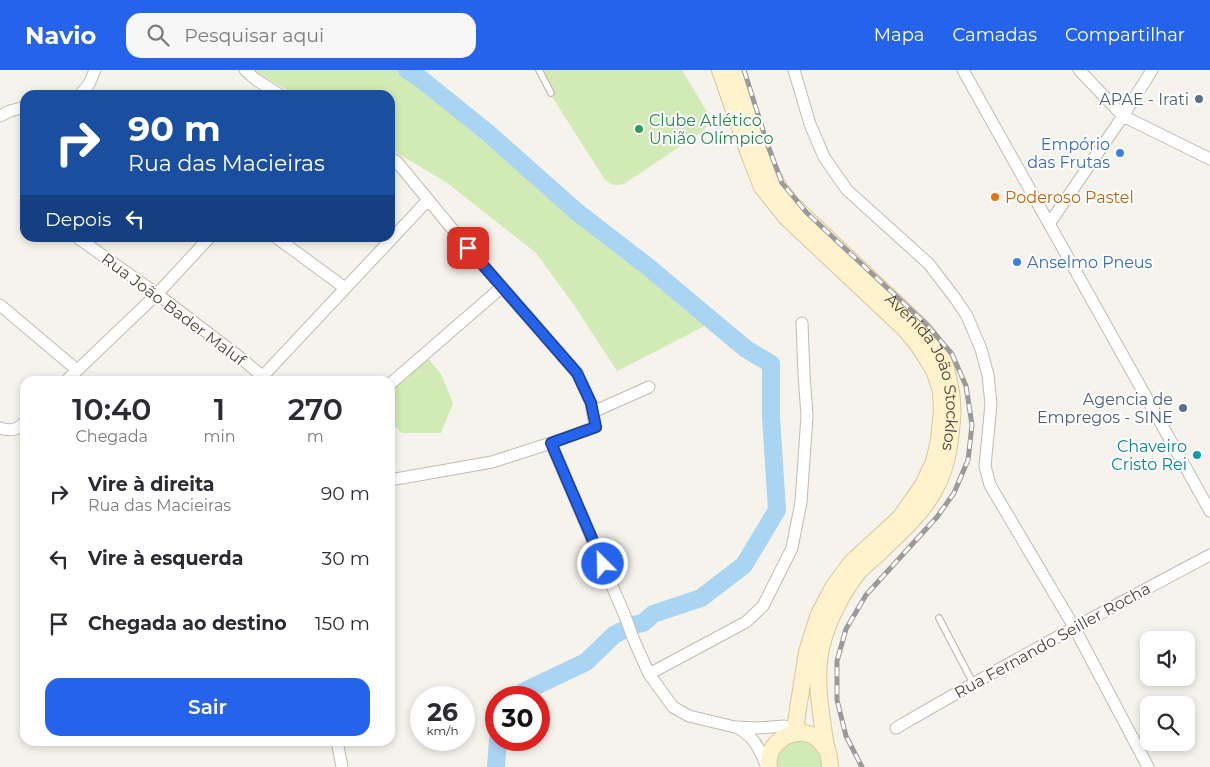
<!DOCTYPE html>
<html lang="pt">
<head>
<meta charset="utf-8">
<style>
  :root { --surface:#fff; --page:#f7f7f7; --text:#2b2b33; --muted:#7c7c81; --accent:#2563eb }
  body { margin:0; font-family:Montserrat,sans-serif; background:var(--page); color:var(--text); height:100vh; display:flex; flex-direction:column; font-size:19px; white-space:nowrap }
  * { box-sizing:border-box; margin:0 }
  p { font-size:16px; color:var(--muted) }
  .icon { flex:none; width:28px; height:28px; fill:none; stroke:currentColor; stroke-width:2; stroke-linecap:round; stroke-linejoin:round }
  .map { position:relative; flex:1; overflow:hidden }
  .details { position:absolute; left:20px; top:306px; width:375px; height:370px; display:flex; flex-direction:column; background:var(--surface); border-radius:15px; box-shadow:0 2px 8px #0003 }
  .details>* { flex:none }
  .guide { position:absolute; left:20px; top:20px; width:375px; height:152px; border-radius:15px; box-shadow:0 2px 8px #0003; background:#1a4fa0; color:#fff; overflow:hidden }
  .buttons { position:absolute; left:1140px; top:561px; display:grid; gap:10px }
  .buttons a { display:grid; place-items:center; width:55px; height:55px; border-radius:10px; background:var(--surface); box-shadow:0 2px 8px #0003; font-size:25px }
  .speed { position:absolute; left:410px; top:616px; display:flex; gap:10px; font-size:25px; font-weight:700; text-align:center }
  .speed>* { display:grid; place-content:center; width:65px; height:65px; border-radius:50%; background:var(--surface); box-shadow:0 2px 8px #0003; line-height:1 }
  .speed small { font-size:12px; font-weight:400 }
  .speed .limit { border:8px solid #d22; background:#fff; color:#111 }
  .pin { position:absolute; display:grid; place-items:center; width:42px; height:42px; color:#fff; margin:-21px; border-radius:10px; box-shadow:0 2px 8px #0006 }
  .me { position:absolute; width:55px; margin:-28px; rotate:337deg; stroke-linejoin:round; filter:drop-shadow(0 0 4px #0008) }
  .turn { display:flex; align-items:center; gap:18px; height:105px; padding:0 25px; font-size:22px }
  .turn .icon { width:65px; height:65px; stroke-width:2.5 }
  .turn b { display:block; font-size:35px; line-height:42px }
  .then { display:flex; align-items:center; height:48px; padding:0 25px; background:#0003; gap:10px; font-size:19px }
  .eta { display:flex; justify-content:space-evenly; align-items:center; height:85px; text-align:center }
  .eta b { font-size:30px; font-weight:600; line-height:35px }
  .button { display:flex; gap:10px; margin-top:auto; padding:10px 25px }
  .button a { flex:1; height:58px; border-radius:15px; background:var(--accent); color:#fff; font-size:20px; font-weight:600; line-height:58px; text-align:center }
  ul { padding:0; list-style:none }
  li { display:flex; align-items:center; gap:15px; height:65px; padding:0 25px }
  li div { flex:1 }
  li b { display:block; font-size:19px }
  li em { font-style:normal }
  header { display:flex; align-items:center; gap:30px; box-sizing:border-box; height:70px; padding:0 25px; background:var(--accent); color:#fff }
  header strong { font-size:24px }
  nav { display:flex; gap:28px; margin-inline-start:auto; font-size:18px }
  .search { width:350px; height:45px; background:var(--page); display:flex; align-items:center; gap:12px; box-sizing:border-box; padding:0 18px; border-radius:15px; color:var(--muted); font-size:19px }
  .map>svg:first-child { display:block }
  .green { fill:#d2eab5 }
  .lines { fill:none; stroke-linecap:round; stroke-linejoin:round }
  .river { stroke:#a9d4f2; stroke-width:18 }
  .lane-casing { stroke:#c2bbae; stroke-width:8 }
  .street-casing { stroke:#c2bbae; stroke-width:13 }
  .secondary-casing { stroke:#d6c79b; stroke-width:18 }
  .lane { stroke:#fff; stroke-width:5.5 }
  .street { stroke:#fff; stroke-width:11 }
  .secondary { stroke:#fff3cd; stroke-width:16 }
  .rail-casing { stroke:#9a9a9a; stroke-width:5 }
  .rail { stroke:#fff; stroke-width:3; stroke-dasharray:9; stroke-linecap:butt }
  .route-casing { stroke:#184099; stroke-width:12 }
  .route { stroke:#2563eb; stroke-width:9 }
  .service-dot { fill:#5c6f8a; stroke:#fff; stroke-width:2 }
  .leisure-dot { fill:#2e9e5b; stroke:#fff; stroke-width:2 }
  .shop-dot { fill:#3f7fe0; stroke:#fff; stroke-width:2 }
  .food-dot { fill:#e8710a; stroke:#fff; stroke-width:2 }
  .culture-dot { fill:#0f9aa8; stroke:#fff; stroke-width:2 }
  .labels { text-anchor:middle; stroke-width:4; stroke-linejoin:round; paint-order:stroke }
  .service-label { font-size:16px; fill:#4e5e75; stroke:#fff; text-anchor:end }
  .leisure-label { font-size:16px; fill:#27864d; stroke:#fff; text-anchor:start }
  .shop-label { font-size:16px; fill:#366cbe; stroke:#fff; text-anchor:end }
  .food-label { font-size:16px; fill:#c56008; stroke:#fff; text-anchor:start }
  .street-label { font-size:16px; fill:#4b4439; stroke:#fff }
  .culture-label { font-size:16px; fill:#0d838f; stroke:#fff; text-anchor:end }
</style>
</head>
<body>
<header>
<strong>Navio</strong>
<div class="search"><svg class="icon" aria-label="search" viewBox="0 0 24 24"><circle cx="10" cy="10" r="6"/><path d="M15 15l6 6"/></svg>Pesquisar aqui</div>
<nav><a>Mapa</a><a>Camadas</a><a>Compartilhar</a></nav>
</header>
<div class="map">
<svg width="1210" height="697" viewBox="0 0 1210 697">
  <rect width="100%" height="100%" fill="#f6f3ec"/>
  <path class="green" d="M252,0H398L705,256L617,301L574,235L536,183L446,112L390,79V25H296Z
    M535,0H682L707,42C709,49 708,55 703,61L624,114C615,116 612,115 605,110Z
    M427,287L441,304L453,333L441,363H402L390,352V320Z
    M796,669C812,673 823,678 821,697H774L777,680Z"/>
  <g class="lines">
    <path class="river" d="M407,0L421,9L488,63L577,142L647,196L746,279L771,294V347L777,440L744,495L701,528L653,544L643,553L633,555L614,565L586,592L523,622L520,628
      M496,697L498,670"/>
    <g class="lane-casing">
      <path id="lane" d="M539,0L551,23
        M939,548L973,613"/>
    </g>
    <g class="street-casing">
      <path id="street" d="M245,0L255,9L280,25
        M794,0L810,54L824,87L847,120L929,194L955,228L967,246L981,279L988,305L991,334L985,396L990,415L1074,557L1148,697
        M963,0L1210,441
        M1079,0L1123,46L1210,89
        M80,25L89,14L95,0
        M0,46L10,41L25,37
        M390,88L397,92L468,178L577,303L591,333L595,357L551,373L492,392L390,410
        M1049,154L1123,46L1152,0
        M78,168L157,224L242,289L268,311
        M277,168L345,218
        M0,235L77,300
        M263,306L428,130
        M66,311L157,224L209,168
        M390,314L502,217
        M593,342L649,317
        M0,358C11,361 16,361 25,352
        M551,373L625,546L633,568L649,604L673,637L689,646L735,657L758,658L784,656L789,657L795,664
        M649,604L746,552L763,536L792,478L801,432L807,346L804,304L802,253
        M737,657C756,669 758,677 767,697
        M896,658C999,598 1104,541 1210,485
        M337,671L342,697"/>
    </g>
    <g class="secondary-casing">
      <g id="secondary">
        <path d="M720,0L748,81L762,117L787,148L906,260L919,276L934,300L941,321L942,341L939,370L934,392L923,415L900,448L851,493L834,516L819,544L807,582L803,607L796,652L798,663"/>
        <path id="s1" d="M733,0L763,86L771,103L780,119L790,132L805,147L921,257C926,263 931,268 935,275C948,293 954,329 952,351C950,373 947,397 936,417C923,444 898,464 877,485C871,490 865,495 860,500C845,518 831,544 824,567C813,601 820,636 825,671C827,680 830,688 830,697"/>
        <path d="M769,697C765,674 791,657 812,665C818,668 822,673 826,679"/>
      </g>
    </g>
    <use href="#lane" class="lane"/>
    <use href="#street" class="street"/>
    <use href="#secondary" class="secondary"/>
    <g class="rail-casing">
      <path id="rail" d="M744,0L767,73L782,113L807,143L927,255L952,284L966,316L972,355L968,390L954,423L937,447L866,525L846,559L837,591V630L846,666L862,697"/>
    </g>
    <use href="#rail" class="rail"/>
  </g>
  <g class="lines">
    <g class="route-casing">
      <path id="route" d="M468,178L577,303L591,333L596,357L551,373L603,494"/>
    </g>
    <use href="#route" class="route"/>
  </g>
  <g class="service-dot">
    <circle cx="1199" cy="29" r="5"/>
    <circle cx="1183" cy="338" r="5"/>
  </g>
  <circle class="leisure-dot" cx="639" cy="59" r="5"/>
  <g class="shop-dot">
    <circle cx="1120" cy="83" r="5"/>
    <circle cx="1017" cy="192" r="5"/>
  </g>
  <circle class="food-dot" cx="995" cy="127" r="5"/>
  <circle class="culture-dot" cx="1197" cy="385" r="5"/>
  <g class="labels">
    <g class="service-label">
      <text x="1189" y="35">APAE - Irati</text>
      <text x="1173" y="335">Agencia de<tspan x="1173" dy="18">Empregos - SINE</tspan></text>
    </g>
    <g class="leisure-label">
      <text x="649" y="56">Clube Atlético<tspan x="649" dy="18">União Olímpico</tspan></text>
    </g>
    <g class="shop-label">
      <text x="1110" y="80">Empório<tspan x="1110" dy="18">das Frutas</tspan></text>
      <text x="1027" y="198" text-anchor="start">Anselmo Pneus</text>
    </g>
    <g class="food-label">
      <text x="1005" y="133">Poderoso Pastel</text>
    </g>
    <g class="street-label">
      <text transform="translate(174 239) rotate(37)" y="6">Rua João Bader Maluf</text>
      <text dy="6" stroke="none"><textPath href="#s1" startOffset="369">Avenida João Stocklos</textPath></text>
      <text transform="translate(1052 570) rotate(-29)" y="6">Rua Fernando Seiller Rocha</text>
    </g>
    <g class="culture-label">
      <text x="1187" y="382">Chaveiro<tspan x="1187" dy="18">Cristo Rei</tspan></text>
    </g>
  </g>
</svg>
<div class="buttons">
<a><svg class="icon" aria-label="sound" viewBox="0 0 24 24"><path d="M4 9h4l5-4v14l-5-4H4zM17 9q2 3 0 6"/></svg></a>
<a><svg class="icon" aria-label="search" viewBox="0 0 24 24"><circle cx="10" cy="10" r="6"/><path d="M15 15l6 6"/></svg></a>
</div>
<div class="speed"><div>26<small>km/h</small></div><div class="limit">30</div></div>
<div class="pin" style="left:468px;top:178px;background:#d93025"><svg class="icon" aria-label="arrive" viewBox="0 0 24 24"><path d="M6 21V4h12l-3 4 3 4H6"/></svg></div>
<svg class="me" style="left:603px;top:494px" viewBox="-20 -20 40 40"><circle r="17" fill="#2563eb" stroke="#fff" stroke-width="3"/><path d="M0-11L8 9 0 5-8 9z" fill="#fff"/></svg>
<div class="guide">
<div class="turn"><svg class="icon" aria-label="right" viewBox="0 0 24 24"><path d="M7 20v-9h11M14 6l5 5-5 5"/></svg><div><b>90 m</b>Rua das Macieiras</div></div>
<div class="then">Depois<svg class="icon" aria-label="left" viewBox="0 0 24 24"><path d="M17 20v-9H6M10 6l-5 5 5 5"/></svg></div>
</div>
<section class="details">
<div class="eta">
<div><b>10:40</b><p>Chegada</p></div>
<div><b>1</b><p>min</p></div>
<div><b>270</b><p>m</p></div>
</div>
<ul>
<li><svg class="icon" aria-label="right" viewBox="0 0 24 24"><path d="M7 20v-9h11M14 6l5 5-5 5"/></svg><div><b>Vire à direita</b><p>Rua das Macieiras</p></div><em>90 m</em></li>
<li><svg class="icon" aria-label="left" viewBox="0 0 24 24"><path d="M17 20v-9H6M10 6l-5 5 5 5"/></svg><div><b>Vire à esquerda</b></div><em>30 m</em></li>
<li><svg class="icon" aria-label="arrive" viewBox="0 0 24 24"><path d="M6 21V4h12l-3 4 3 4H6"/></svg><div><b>Chegada ao destino</b></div><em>150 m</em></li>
</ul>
<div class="button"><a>Sair</a></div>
</section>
</div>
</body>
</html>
